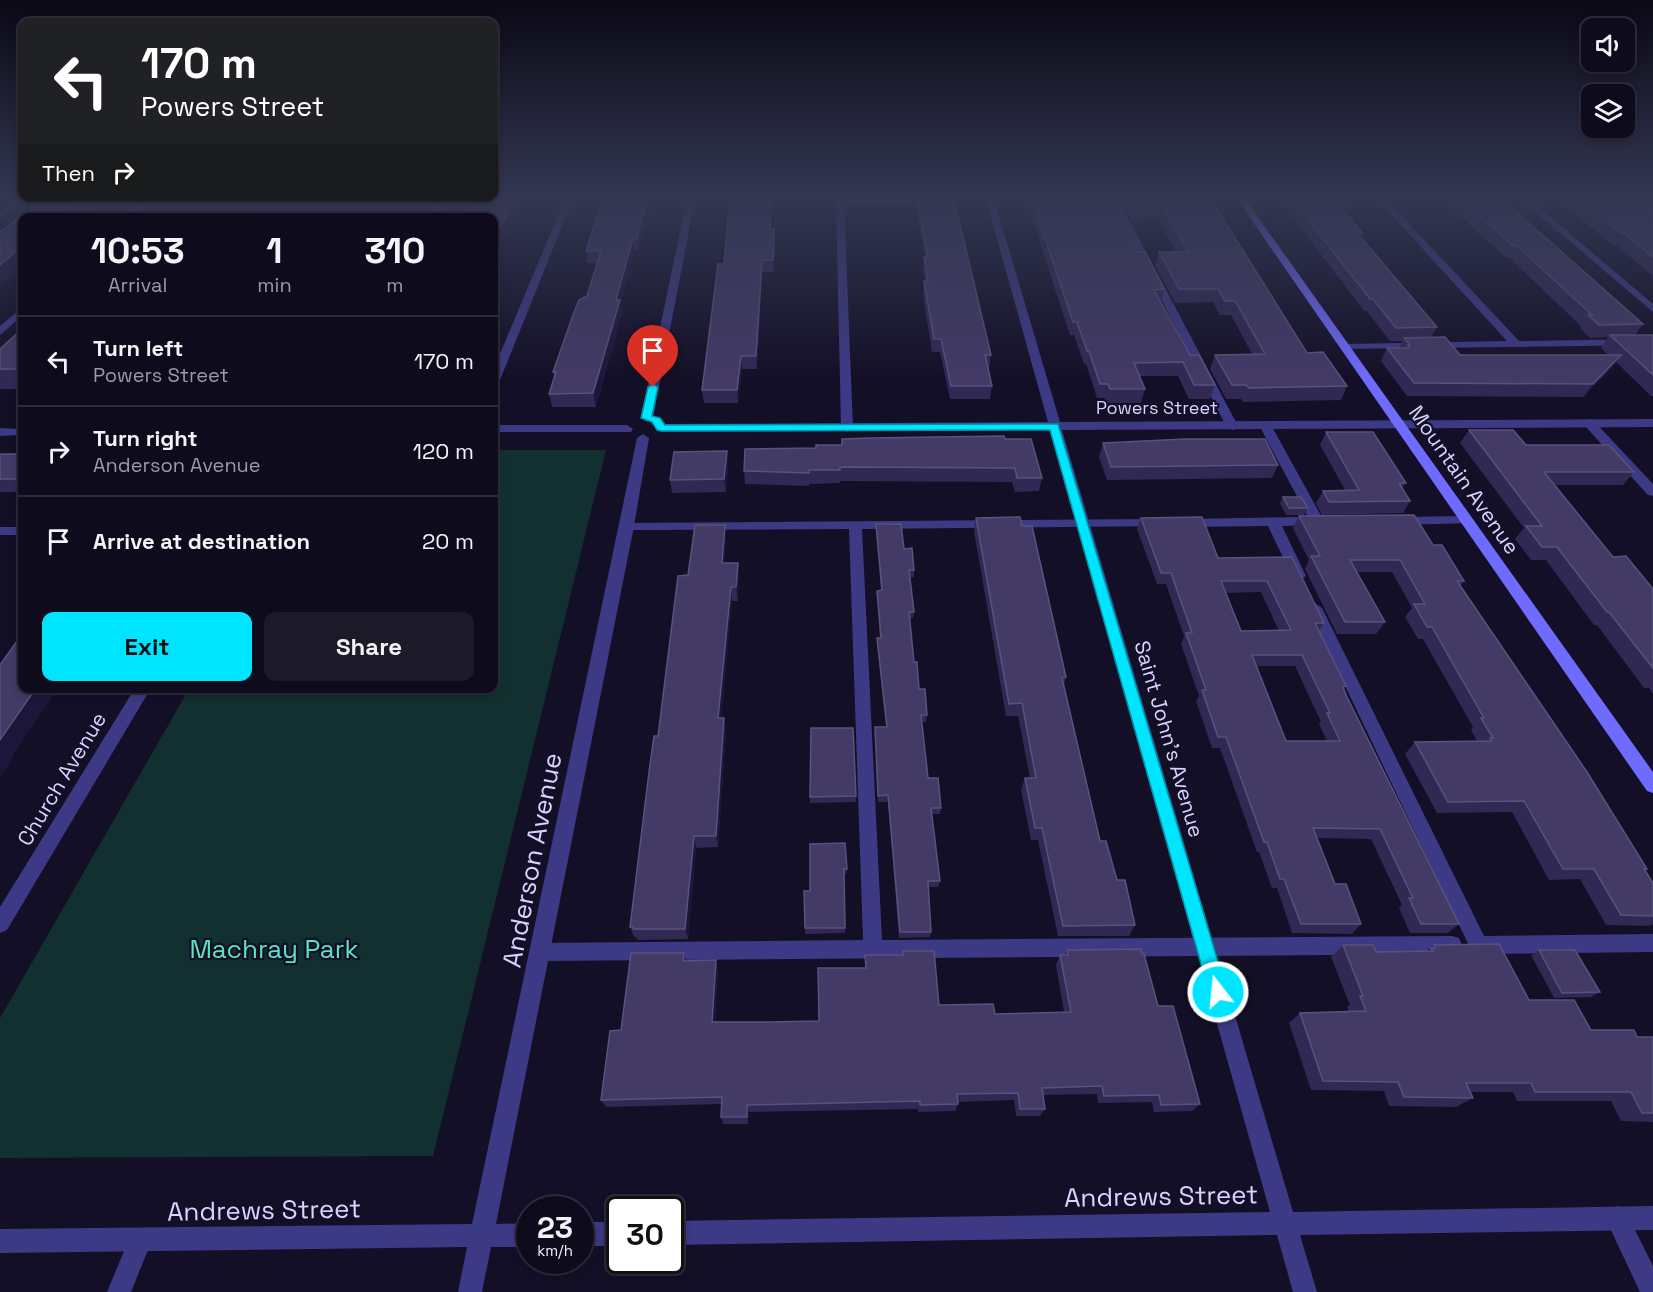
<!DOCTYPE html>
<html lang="en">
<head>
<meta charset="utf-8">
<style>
  :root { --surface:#0e0b1c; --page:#1c1929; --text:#f1f3f6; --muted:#9b9ba3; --line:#2e2b3b; --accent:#00e5ff }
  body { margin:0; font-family:"Space Grotesk",sans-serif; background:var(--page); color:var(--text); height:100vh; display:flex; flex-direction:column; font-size:22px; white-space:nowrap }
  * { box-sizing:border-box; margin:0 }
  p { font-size:20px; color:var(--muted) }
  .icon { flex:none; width:33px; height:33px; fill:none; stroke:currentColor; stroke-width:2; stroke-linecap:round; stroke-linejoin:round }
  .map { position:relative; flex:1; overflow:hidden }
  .drawer { position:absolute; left:18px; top:213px; width:480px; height:480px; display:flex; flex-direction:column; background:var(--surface); border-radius:12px; box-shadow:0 3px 9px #0003,0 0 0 2px var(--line) }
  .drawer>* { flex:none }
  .guide { position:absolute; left:18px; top:18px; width:480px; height:183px; border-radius:12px; box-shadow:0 3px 9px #0003,0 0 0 2px var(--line); background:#202124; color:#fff; overflow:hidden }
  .controls { position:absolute; left:1581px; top:18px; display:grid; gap:12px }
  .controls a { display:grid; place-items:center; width:54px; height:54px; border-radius:12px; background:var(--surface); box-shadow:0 3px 9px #0003,0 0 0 2px var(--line); font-size:30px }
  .speed { position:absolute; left:516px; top:1196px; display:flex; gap:12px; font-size:30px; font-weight:700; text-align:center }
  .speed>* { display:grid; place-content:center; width:78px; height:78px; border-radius:50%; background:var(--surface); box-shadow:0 3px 9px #0003,0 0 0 2px var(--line); line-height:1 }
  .speed small { font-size:15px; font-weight:400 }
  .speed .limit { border:3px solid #111; border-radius:9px; background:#fff; color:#111 }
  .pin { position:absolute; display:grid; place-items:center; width:51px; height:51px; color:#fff; margin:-62px -26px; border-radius:50% 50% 50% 0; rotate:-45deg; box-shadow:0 0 6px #0007 }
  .pin .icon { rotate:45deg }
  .me { position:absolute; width:66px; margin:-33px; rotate:344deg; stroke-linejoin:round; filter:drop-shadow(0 0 4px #0008) }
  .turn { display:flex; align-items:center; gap:21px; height:126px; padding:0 24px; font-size:27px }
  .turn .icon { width:78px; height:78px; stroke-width:2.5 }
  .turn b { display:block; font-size:42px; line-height:51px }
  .then { display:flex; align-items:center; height:57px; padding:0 24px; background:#0003; gap:12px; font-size:22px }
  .eta { display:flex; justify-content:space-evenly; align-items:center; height:102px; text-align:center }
  .eta b { font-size:36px; font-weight:700; line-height:42px }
  .button { display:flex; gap:12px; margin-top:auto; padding:12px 24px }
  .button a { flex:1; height:69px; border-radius:12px; background:var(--accent); color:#111; font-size:24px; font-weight:700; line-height:69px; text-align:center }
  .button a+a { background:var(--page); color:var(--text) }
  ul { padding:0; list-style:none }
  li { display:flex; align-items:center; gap:18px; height:90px; padding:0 24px; border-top:2px solid var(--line) }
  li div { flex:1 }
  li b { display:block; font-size:22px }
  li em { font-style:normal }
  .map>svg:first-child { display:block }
  .green { fill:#12302f }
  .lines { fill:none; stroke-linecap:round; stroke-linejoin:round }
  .service { fill:#3d3a85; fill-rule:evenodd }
  .minor { fill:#3d3a85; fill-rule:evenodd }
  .secondary { fill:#6f6bff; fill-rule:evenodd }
  .wall { fill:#312854; fill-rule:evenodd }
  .shaded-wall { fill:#1d163a }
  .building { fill:#433a66; stroke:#5a527e; stroke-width:1.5; fill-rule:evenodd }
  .route { fill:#00e5ff; stroke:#0095a6; stroke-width:1.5 }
  .labels { text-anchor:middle; stroke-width:4.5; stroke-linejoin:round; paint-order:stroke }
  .far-street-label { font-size:18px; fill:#d9d4ff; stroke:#130f26 }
  .street-label { font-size:21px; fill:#d9d4ff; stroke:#130f26 }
  .near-street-label { font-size:26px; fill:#d9d4ff; stroke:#130f26 }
  .near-park-label { font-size:26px; fill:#5fe0c0; stroke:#130f26 }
</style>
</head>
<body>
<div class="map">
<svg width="1653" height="1292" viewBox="0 0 1653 1292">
  <rect width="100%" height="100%" fill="#130f26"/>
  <path class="green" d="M494,450H606L433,1156L0,1158V1018L189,689L494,688Z"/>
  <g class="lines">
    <path class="service" d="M16,199H25L0,219V212Z
      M565,199H573L500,380L494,383V368Z
      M836,199H936L932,202H844L853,428L847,432L841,428Z
      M1110,199H1118L1238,426L1236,429L1232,430L1226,426Z
      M1377,199H1386L1519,341L1653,339V345L1341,349L1340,347L1345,344L1507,341Z
      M1589,419L1593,420L1653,484V496L1648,495L1585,426L1583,423Z
      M1265,421L1271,425L1324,521L1317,525L1282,526L1306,576L1299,581L1292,576L1268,526L1185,527L1178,523L1185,519L1308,517L1259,425Z
      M1467,516L1474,520L1472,523L1398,525L1391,521L1398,517Z
      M1158,519L1165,523L1163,526L862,529L882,940L1452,936L1459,938L1462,945L1459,952L1452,954L539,961L532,959L529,952L532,945L539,943L863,940L849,529L627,530L620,526L622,523Z
      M0,527H22V535H0Z
      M1315,603L1322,608L1484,936L1653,934V952L1479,954L1472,952L1308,608Z
      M1617,1206L1625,1210L1653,1266V1292H1640L1609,1226L1605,1218L1609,1210Z
      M140,1228L148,1232L152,1240L131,1292H107L132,1232Z"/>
    <path class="minor" d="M140,199H149L131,218H121Z
      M439,199H447L436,218H427Z
      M687,199H695L653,418L647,422L641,418Z
      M986,199H994L1060,422L1653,419V427L1062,430L1293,1212L1653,1206V1230L1300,1235L1317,1292H1293L1277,1235L670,1245V1221L1270,1212L1050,430L661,432L655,428L661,424L1048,422Z
      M1520,199H1529L1653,304V312Z
      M22,308V316L0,335V326Z
      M627,425L633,429L631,432H494V425Z
      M0,428L22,429V435L0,436Z
      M643,434L649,438L634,526L496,1224L530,1223V1247H491L482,1292H458L467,1247L0,1253V1229L472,1224L637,438Z
      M135,688H151L7,930L0,933V907Z
      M580,1222H620V1246H580Z"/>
    <path class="secondary" d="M1237,199H1245L1653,772V793L1647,791Z"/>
  </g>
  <path class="wall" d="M465,199H525L494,258V218L473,203H466Z
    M603,199H653L639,250H635L620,304L622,313L596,407H552L549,394L554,378L553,372L587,296L597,263H588L586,251Z
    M772,199L771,229L775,241L774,272H762L757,369H742L738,403H704L702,390L724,264Z
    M915,199H954L991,355L989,368H988L992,386L990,399H950L940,352H932L923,294L924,281H925L923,270L925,257L915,204Z
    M1026,199H1117L1122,208L1119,219L1136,252L1164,289L1161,302L1190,355L1215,385L1210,399H1189L1178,376H1140L1145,389L1141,403H1106L1104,398H1097L1086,364H1084L1074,335H1070Z
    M1119,199H1209L1307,353L1347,386L1341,400L1243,402L1241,399H1226L1210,369L1215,355L1252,354L1231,315H1220L1213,302L1175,303L1155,265L1159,252H1176L1159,220L1132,221Z
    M1279,199H1349L1353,204L1347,216L1363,234L1361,237L1437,327L1431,337L1460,355H1608L1601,348L1608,337L1590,338L1580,328L1581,326L1520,268L1510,258H1506L1442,199H1502L1643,324L1635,335H1653V396H1651L1616,362L1612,368L1583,397L1407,396L1381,361L1387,348H1399L1402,341H1390L1367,311H1364Z
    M1557,199H1653V276L1616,245H1613Z
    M22,329V389H0V349Z
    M1469,430L1634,472L1623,485H1555L1613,557L1653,589V694L1649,688H1644L1597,625H1594L1546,560H1531L1515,539L1524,528L1460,443Z
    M1326,432L1406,483L1402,488L1410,501L1403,513L1322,515L1316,503L1323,491L1345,490L1320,445Z
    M1005,439L1042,478L1039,491L1015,492L1012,482L840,481V483L809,484V486L745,484L744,471L816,448L842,445Z
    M1103,443L1278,465L1272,478L1107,480L1099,457Z
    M727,451L728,465L726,492L672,493L670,480Z
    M0,454H22V492H0Z
    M1283,497L1308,508L1304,515H1286L1280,503Z
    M1299,516L1433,545L1464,581L1461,586L1647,869L1645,870L1653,883V924L1650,926L1606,925L1580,879L1549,880L1512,812L1437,813L1405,754L1415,742L1477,741L1471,730L1473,727L1423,639H1418L1405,617L1412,608L1392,572H1357L1385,622L1376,634H1337L1305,569L1309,560L1293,528Z
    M976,518L1066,677L1064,685L1100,841L1135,925L1129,936H1058L1038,840H1031L1021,790L1025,778H1030L1018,716H1006L974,531Z
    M1141,518L1218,558L1292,557L1324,623L1319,631L1346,695L1459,924L1448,933H1410L1399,908L1402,905L1371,839L1317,838L1335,884L1361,924L1352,934L1292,933L1277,888H1272L1259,852H1257L1220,748H1212L1196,701L1199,696L1181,644L1184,636L1166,584H1157L1137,529ZM1261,592L1279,631H1241L1225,593ZM1257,666H1295L1321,722L1319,724L1327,741H1286Z
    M876,524L904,549L914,570V577H910L914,612L913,618L910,619L914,662L919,689L927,715L926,722H921L928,778L941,808L940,814H932L940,881L938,887H928L931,932L930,937L899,938L888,802H878L875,727H886L877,645V638H880L877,591L881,590L876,531Z
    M726,538L724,563L739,576L738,601H732L721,718H724L726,731L718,847L696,848L688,939L637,940L636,937H634L630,927L688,575Z
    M811,728L856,796V802L810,803Z
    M810,844L847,869L846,874L844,875L845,933L805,934L804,891H810Z
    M1343,945L1376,952L1426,951L1434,945L1529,1000L1591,1030L1637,1037H1653V1122L1621,1121L1611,1101H1517L1513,1092H1470L1473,1098L1456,1107L1389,1106L1384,1091L1311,1090L1289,1023L1300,1013L1349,1012L1347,1007L1350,1005L1331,957Z
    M1067,950L1158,1006L1200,1104L1192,1111L1154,1112L1152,1102L1098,1103L1097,1094L1043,1095L1045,1109L1040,1116H1016L1014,1100L958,1102V1104L955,1111L918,1112V1109L749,1112L748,1124H723L721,1117L722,1104L606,1107L601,1100L684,953L686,961L716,960L718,969L715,1022H767L819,1021L865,968V955H902L903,951L939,1005L995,1014L1064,1012L1056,965L1060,955H1064Z
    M1539,950L1600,992L1591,997L1554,998L1531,955Z"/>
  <path class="shaded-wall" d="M79,199H102L81,218H56Z
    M515,199H525L494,258V239Z
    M648,199H653L639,250L637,238Z
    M774,229L775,241L774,272L773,260Z
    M633,238L635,250L620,304L622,313L596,407L593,393L616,300Z
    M22,246V268L0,287V265Z
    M762,260V272L757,369L756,356Z
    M1621,355L1612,368L1583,397L1593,384Z
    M741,356L742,369L738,403L737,390Z
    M727,451L728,465L726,492L724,479Z
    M725,525L726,538L723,576L722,563Z
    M738,563L739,576L738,601L736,587Z
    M731,587L732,601L720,731L718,718Z
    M36,688H58L11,758L13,759L0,778V740Z
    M724,718L726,731L718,847L716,836Z
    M694,836L696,848L688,939L685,929Z
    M716,960L718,969L715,1030L712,1022Z
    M747,1105L749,1112L748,1124L747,1117Z"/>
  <path class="building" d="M42,199H79L56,218H22V246L0,265V232Z
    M476,199H515L494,239V218H465Z
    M603,199H648L637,238H633L616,300H620L593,393L549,394L556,372H553L573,315L579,300L587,296L601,251H586Z
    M730,199H771L770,229H774L773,260H762L756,356H741L737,390H702L718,264H724Z
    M917,199H954L991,355H985L992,386H951L941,339H934L924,281H928L924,257H928Z
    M1032,199H1117L1122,208H1113L1136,252H1145L1164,289L1154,290L1190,355H1199L1215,385H1194L1183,362L1134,363L1145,389H1110L1108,384H1100L1089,351H1087L1077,322H1073Z
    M1130,199H1209L1221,215L1307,353L1323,352L1347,386L1249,388L1246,385H1232L1215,355L1265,354L1235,301H1225L1218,289H1179L1159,252H1188L1163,208H1135Z
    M1292,199H1349L1353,204H1337L1363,234H1358L1437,327L1396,328L1373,299H1370Z
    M1461,199H1502L1643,324L1599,325L1588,315H1592L1527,255L1517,246H1513Z
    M1578,199H1638L1653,210V257L1624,233H1621Z
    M22,329V369H0V349Z
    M1610,335H1653V375Z
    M1445,337L1460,355H1621L1593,384L1414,383L1387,348H1409L1408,345H1410L1404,338Z
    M1469,430H1513L1526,445H1609L1634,472H1544L1613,557L1626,556L1653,589V668L1609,612H1607L1557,547H1542L1526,526H1542Z
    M1326,432H1373L1406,483H1399L1410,501L1329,502L1323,491L1359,490Z
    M1004,436L1005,439H1031L1042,478H1017L1015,468L840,467V470H809V473L744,471L745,449L816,448V445H842V439L869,438Z
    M1185,439H1265L1278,465L1111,467L1103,443Z
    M727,451L724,479L670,480L674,452Z
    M0,454H22V479H0Z
    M1283,497H1301L1308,508H1289Z
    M1414,515L1433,545H1442L1464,581H1457L1587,772L1647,869H1644L1653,883V916L1621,915L1594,869H1563L1524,801L1448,802L1415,742L1491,741L1490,738H1493L1481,718H1484L1432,627H1427L1414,604H1425L1400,560H1350L1385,622H1345L1311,556H1320L1299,516Z
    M1020,517L1022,526H1032L1066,677L1062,678L1100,841H1106L1117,880H1125L1135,925L1063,926L1042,828H1035L1025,778H1036L1022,703L1009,704L976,518Z
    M1202,517L1218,558L1292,557L1324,623H1315L1346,686L1343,687L1346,695L1459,924H1421L1409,898H1413L1380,829L1313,828L1335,884H1346L1361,924H1301L1284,879H1280L1267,842H1264L1226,737H1218L1202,690H1206L1186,633H1192L1171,573H1161L1141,518ZM1221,581H1267L1291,630L1241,631ZM1252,655H1302L1330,713H1327L1340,741H1286Z
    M876,524H901L904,549L912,548L914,570H909L914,612H909L914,662H917L919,689H925L927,715H921L928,778H938L941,808H931L940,881H928L931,932H900L888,795L878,796L875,727H887L877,638H881L877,591L882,590Z
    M695,525H725L722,563H738L736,587H731L718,718H724L716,836H694L685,929H633L634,927H630L649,772L654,736H658L678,576L688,575Z
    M22,634V688H36L0,740V665Z
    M811,728H853L856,796L810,797Z
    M845,843L847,869H844L845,928H805L804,891H810V844Z
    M1499,944L1529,1000H1574L1591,1030H1634L1637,1037H1653V1113H1642L1631,1092H1535L1531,1083H1466L1473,1098L1404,1097L1398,1082L1323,1081L1300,1013L1366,1011L1360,996H1363L1343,945H1373L1376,952L1433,951L1431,948H1435L1434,945Z
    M1141,949L1142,954H1144L1158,1006H1173L1200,1104L1161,1105L1159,1095L1104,1096L1102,1086L1042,1088L1045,1109H1020L1018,1093L957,1094L958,1104L920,1105V1101L747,1105V1117H721L722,1097L601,1100L610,1031L621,1030L631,953H684L683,961L716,960L712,1022H767L819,1021L818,968H866L865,955H903V951H934L939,1005L993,1004L995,1014L1071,1012L1060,955H1068L1067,950Z
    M1539,950H1575L1600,992L1562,993Z"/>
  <linearGradient id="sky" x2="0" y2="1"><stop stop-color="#0a0815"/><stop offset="0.52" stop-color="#333752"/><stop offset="1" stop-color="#333752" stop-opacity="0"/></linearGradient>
  <rect width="1653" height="380" fill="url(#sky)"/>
  <path class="route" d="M653,384L658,387L652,416L660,418L665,425L1058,424L1227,992L1225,999L1218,1001L1212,999L1209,992L1050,430L661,431L657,430L652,422L641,418L648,387Z"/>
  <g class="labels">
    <g class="far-street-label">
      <text x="1157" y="414">Powers Street</text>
    </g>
    <g class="street-label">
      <text transform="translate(1464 480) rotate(55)" y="7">Mountain Avenue</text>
      <text transform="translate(1169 739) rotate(74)" y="7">Saint John's Avenue</text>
      <text transform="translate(62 779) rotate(-59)" y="7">Church Avenue</text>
    </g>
    <g class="near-street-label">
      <text transform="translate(532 860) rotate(-79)" y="9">Anderson Avenue</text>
      <text transform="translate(1161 1196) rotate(-1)" y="9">Andrews Street</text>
      <text transform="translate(264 1210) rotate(-1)" y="9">Andrews Street</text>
    </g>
    <g class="near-park-label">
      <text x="274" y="958">Machray Park</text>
    </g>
  </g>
</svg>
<div class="controls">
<a><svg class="icon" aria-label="sound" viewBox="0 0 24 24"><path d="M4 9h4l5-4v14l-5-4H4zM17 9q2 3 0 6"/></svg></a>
<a><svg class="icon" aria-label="layers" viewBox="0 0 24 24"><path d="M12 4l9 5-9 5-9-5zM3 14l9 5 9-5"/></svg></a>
</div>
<div class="speed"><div>23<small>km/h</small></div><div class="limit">30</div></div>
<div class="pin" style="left:653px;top:387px;background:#d93025"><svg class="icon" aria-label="arrive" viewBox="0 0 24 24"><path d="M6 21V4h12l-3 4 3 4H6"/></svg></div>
<svg class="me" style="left:1218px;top:992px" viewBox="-20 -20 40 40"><circle r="17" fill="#00e5ff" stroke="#fff" stroke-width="3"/><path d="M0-11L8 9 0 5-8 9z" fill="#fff"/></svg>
<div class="guide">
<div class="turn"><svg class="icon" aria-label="left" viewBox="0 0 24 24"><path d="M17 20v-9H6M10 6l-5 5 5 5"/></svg><div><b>170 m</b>Powers Street</div></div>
<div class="then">Then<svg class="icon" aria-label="right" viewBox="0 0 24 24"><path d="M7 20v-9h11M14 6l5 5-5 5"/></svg></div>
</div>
<section class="drawer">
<div class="eta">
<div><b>10:53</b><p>Arrival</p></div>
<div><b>1</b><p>min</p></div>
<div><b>310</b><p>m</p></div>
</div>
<ul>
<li><svg class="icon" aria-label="left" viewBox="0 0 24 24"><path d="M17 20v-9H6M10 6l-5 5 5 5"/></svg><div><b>Turn left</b><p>Powers Street</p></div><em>170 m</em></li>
<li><svg class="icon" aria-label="right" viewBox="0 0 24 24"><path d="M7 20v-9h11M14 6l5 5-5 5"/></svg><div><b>Turn right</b><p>Anderson Avenue</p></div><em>120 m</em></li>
<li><svg class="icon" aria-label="arrive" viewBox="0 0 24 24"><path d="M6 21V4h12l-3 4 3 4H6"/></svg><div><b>Arrive at destination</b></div><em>20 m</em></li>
</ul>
<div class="button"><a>Exit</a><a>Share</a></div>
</section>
</div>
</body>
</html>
